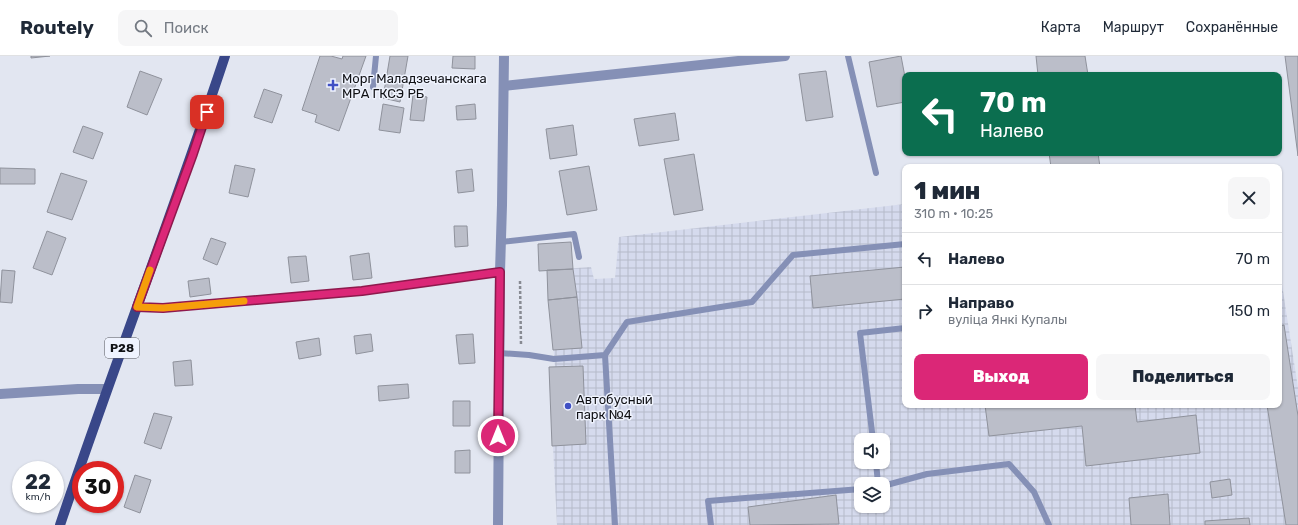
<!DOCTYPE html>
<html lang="ru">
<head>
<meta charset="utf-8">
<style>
  :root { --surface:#fff; --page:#f6f6f7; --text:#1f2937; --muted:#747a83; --line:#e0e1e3; --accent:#db2777 }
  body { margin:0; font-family:Rubik,sans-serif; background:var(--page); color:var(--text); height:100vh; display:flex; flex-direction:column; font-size:15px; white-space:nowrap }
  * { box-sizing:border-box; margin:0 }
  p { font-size:13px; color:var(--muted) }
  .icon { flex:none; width:22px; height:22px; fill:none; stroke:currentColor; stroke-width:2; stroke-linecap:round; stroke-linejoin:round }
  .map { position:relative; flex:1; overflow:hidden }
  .details { position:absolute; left:902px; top:108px; width:380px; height:244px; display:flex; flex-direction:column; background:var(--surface); border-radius:8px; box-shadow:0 1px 3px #0004 }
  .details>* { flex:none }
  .banner { position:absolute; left:902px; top:16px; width:380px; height:84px; border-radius:8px; box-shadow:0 1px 3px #0004; background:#0b6e4f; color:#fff; overflow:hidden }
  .tools { position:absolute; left:854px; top:377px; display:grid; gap:8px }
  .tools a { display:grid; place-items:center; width:36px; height:36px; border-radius:8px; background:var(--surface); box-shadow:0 1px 3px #0004; font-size:20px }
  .speed { position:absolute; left:12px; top:405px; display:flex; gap:8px; font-size:20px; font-weight:700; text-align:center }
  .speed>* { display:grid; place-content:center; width:52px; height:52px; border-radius:50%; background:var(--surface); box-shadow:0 1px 3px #0004; line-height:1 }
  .speed small { font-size:10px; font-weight:400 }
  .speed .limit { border:6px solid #d22; background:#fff; color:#111 }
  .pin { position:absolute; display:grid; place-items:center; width:34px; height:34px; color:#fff; margin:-17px; border-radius:8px; box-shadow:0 2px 6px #0006 }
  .me { position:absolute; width:44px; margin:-22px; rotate:0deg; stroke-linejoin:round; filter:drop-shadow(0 0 3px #0008) }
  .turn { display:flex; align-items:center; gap:14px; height:84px; padding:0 12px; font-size:18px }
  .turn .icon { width:52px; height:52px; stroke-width:2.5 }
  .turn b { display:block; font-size:28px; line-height:34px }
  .round { display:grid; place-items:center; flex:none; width:42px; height:42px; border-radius:8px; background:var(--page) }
  .headline { display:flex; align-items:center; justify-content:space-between; height:68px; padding:0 12px }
  h1 { font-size:24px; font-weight:800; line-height:30px }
  .primary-button { display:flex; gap:8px; margin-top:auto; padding:8px 12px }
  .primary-button a { flex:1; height:46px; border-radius:8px; background:var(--accent); color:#fff; font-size:16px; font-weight:800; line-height:46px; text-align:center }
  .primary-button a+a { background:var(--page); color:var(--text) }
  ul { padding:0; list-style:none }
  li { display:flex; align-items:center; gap:12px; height:52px; padding:0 12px; border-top:1px solid var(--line) }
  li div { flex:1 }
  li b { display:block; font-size:15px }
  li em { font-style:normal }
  header { display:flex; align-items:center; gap:24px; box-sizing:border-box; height:56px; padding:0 20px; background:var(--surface); border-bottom:1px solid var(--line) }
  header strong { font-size:19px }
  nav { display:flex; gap:22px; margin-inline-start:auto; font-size:14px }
  .search { width:280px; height:36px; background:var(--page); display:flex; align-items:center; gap:10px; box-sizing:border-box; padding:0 14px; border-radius:8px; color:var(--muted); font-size:15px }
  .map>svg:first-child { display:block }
  .industrial { fill:url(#industrial-grid); fill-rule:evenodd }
  .building { fill:#bbbec9; stroke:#8f929c }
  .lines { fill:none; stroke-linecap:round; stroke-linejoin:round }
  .path { stroke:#878a92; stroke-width:2.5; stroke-dasharray:3 2; stroke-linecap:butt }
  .service { stroke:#8590b6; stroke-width:6 }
  .minor { stroke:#8590b6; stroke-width:10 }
  .primary { stroke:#394789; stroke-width:10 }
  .route-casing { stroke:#8e194d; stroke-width:10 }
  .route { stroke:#db2777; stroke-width:7 }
  .slow { stroke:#f59e0b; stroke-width:7 }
  .poi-dot { fill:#4050c4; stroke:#eff3fe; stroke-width:1.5 }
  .labels { text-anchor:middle; stroke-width:3; stroke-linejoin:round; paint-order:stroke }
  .shield { fill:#eff3fe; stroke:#53555b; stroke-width:1 }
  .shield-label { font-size:12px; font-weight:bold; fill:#101115 }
  .poi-label { font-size:13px; fill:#101115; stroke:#eff3fe; text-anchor:start }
</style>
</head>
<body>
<header>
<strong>Routely</strong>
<div class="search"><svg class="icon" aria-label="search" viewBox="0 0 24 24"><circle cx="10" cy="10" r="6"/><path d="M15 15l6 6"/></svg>Поиск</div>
<nav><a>Карта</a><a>Маршрут</a><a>Сохранённые</a></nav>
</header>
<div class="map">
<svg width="1298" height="469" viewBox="0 0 1298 469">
  <defs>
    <pattern id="industrial-grid" width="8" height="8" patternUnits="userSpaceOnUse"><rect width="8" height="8" fill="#d5daed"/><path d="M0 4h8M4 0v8" fill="none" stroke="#b6baca"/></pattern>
  </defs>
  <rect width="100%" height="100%" fill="#e2e6f1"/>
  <path class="industrial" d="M905,148V349H1279V209L1298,332V469H557L549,311H555L547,214L591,211L594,223L615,222L619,181ZM861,384H883V406H861ZM861,428H883V450H861Z"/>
  <path class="building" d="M31,0H50L31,2Z
    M320,0H331L342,3L343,0H366L339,75L315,66L317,59L302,54Z
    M390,0H408L400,46L383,42Z
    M453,0H475V13L452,12Z
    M901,0L905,21V46L877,51L869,6Z
    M1036,0H1085L1088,19H1038Z
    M1285,0H1298V100Z
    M140,15L162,23L147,59L127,51Z
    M826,15L833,61L806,65L799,18Z
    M264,33L282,39L272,67L254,61Z
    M413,39L427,41L424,65L410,64Z
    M383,48L404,52L400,77L379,74Z
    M475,48L476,63L457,64L456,50Z
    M675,57L679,84L639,90L634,63Z
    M573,69L577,99L550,103L546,73Z
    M83,70L103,77L93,103L73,96Z
    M1049,97H1098L1100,111H1051Z
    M694,98L703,154L674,159L664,103Z
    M235,109L255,113L248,141L229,137Z
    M589,110L597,154L567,159L559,115Z
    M0,112L35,113V128H0Z
    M472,113L474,135L458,137L456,115Z
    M61,117L87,125L72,164L47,156Z
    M454,170H467L468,190L455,191Z
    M47,175L66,182L52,219L33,212Z
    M211,182L226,187L217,209L203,203Z
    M571,186L573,213L539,215L538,188Z
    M369,197L372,222L353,224L350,200Z
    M306,200L309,225L291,227L288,201Z
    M905,211V243L813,252L810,220Z
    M573,213L577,241L548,244L547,214Z
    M2,214L15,215L12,247L0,246Z
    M209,222L211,238L190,241L188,225Z
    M577,241L582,292L553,294L548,244Z
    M1284,269L1298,360V469H1286L1267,349H1279V270Z
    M371,278L373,295L356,298L354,280Z
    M473,278L475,307L459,308L456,279Z
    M319,282L321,299L299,303L296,286Z
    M191,304L193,329L175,330L173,306Z
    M583,310L586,388L552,390L549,311Z
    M408,328L409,342L379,345L378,330Z
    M453,345H470V370H453Z
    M985,349H1135L1137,366L1196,359L1200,397L1086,410L1082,370L989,380Z
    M154,357L172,361L161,393L144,387Z
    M470,394V417H455V395Z
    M135,419L151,424L140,457L124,451Z
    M1230,423L1232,439L1212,442L1210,426Z
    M1168,438L1170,469H1131L1129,442Z
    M836,439L839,468L750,469L748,451Z
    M1249,462L1250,469H1205V465Z"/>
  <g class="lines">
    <path class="path" d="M520,225L521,288"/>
    <path class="service" d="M848,0L876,117
      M373,31L376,0
      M501,186L574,178L579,201
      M137,251L163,252L362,235L500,216
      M499,297L529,299L554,303L605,299L615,469
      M605,299L627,266L752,246L793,199L905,188
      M873,384L860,277L905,272
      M876,406L878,428
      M883,430L927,418L1009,408L1034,436L1049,469
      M711,469L708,445L861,433"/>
    <path class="minor" d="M504,30L785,0
      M0,338L78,333H107
      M498,469L500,216L502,149L504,0"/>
    <path class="primary" d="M60,469C113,312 173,157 225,0"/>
  </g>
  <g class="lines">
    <g class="route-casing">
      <path id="route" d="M207,56L193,98L137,251L163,252L362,235L500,216L498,380"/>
    </g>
    <use href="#route" class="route"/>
    <path class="slow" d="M150,214L137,251L163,252L244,245"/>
  </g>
  <g class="poi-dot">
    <path d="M331 23h4v4h4v4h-4v4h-4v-4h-4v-4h4z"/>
    <circle cx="568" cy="350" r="4"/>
  </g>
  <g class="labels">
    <rect class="shield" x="105" y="282" width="34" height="20" rx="3"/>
    <g class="shield-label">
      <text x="122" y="296">Р28</text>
    </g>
    <g class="poi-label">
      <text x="342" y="27">Морг Маладзечанскага<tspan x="342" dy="15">МРА ГКСЭ РБ</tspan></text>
      <text x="576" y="348">Автобусный<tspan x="576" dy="15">парк №4</tspan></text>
    </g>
  </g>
</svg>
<div class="tools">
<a><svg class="icon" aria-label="sound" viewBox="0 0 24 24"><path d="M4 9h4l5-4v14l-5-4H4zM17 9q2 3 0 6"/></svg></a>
<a><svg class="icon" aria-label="layers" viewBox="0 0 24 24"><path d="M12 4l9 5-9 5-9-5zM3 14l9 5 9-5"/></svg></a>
</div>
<div class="speed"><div>22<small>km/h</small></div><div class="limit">30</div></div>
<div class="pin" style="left:207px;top:56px;background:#d93025"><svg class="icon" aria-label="arrive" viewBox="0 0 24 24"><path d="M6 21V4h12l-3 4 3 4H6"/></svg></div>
<svg class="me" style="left:498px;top:380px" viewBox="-20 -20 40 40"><circle r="17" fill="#db2777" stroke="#fff" stroke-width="3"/><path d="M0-11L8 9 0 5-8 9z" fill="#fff"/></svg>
<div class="banner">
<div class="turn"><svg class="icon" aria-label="left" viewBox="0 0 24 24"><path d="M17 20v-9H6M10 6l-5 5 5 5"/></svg><div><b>70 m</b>Налево</div></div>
</div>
<section class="details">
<div class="headline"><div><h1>1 мин</h1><p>310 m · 10:25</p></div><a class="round"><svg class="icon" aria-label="close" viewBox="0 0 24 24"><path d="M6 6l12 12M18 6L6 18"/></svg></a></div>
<ul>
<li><svg class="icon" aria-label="left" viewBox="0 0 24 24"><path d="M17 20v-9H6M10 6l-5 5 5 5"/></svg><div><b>Налево</b></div><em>70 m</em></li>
<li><svg class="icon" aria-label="right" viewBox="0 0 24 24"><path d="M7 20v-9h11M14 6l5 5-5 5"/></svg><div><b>Направо</b><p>вуліца Янкі Купалы</p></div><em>150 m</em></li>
</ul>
<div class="primary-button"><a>Выход</a><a>Поделиться</a></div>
</section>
</div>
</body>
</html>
